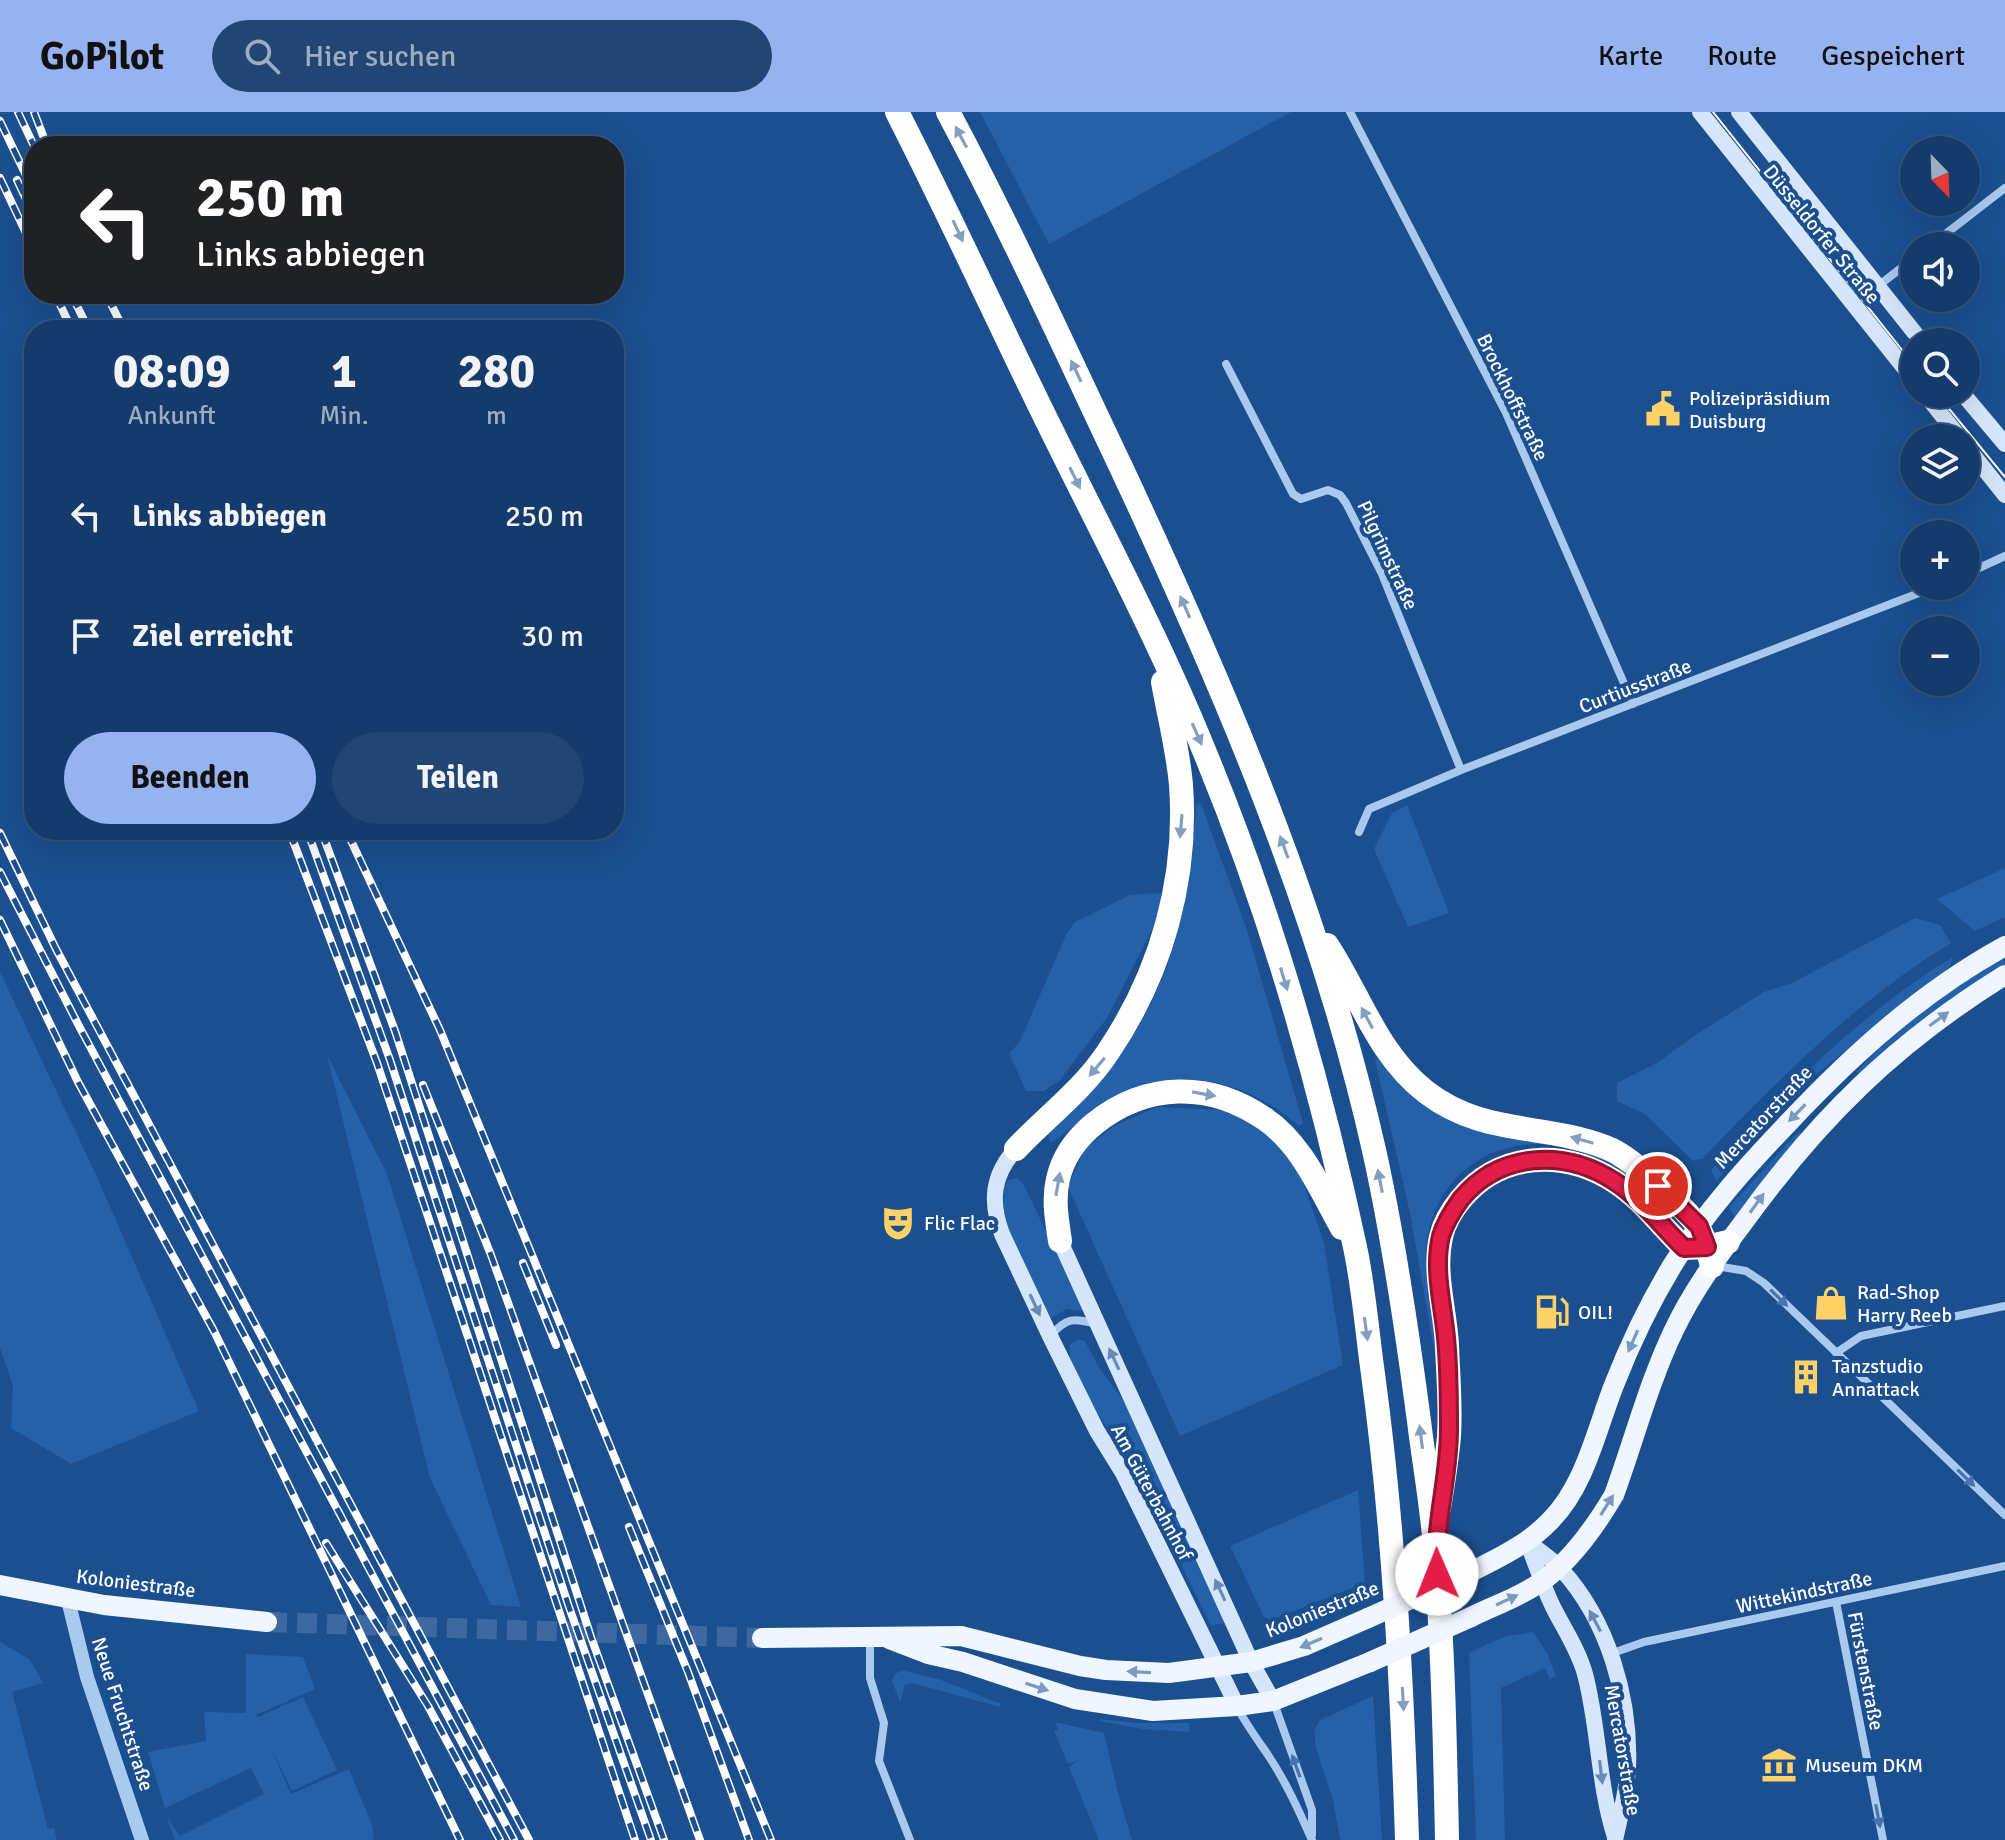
<!DOCTYPE html>
<html lang="de">
<head>
<meta charset="utf-8">
<style>
  :root { --surface:#143b6b; --page:#214673; --text:#f1f3f6; --muted:#9dadc1; --line:#33557e; --accent:#95b2f1 }
  body { margin:0; font-family:Signika,sans-serif; background:var(--page); color:var(--text); height:100vh; display:flex; flex-direction:column; font-size:30px; white-space:nowrap }
  * { box-sizing:border-box; margin:0 }
  p { font-size:26px; color:var(--muted) }
  .icon { flex:none; width:44px; height:44px; fill:none; stroke:currentColor; stroke-width:2; stroke-linecap:round; stroke-linejoin:round }
  .map { position:relative; flex:1; overflow:hidden }
  .panel { position:absolute; left:24px; top:208px; width:600px; height:520px; display:flex; flex-direction:column; background:var(--surface); border-radius:32px; box-shadow:0 8px 32px #0002,0 0 0 2px var(--line) }
  .panel>* { flex:none }
  .top-card { position:absolute; left:24px; top:24px; width:600px; height:168px; border-radius:32px; box-shadow:0 8px 32px #0002,0 0 0 2px var(--line); background:#202124; color:#fff; overflow:hidden }
  .needle { width:52px; rotate:157deg }
  .fabs { position:absolute; left:1900px; top:24px; display:grid; gap:16px }
  .fabs a { display:grid; place-items:center; width:80px; height:80px; border-radius:50%; background:var(--surface); box-shadow:0 8px 32px #0002,0 0 0 2px var(--line); font-size:40px }
  .pin { position:absolute; display:grid; place-items:center; width:68px; height:68px; color:#fff; margin:-34px; border:4px solid #fff; border-radius:50%; box-shadow:0 2px 8px #0007 }
  .me { position:absolute; width:88px; margin:-44px; rotate:359deg; stroke-linejoin:round; filter:drop-shadow(0 0 6px #0008) }
  .turn { display:flex; align-items:center; gap:28px; height:168px; padding:0 40px; font-size:36px }
  .turn .icon { width:104px; height:104px; stroke-width:2.5 }
  .turn b { display:block; font-size:56px; line-height:68px }
  .eta { display:flex; justify-content:space-evenly; align-items:center; height:136px; text-align:center }
  .eta b { font-size:48px; font-weight:700; line-height:56px }
  .primary-button { display:flex; gap:16px; margin-top:auto; padding:16px 40px }
  .primary-button a { flex:1; height:92px; border-radius:48px; background:var(--accent); color:#111; font-size:32px; font-weight:700; line-height:92px; text-align:center }
  .primary-button a+a { background:var(--page); color:var(--text) }
  ul { padding:0; list-style:none }
  li { display:flex; align-items:center; gap:24px; height:120px; padding:0 40px }
  li div { flex:1 }
  li b { display:block; font-size:30px }
  li em { font-style:normal }
  header { display:flex; align-items:center; gap:48px; box-sizing:border-box; height:112px; padding:0 40px; background:var(--accent); color:#111 }
  header strong { font-size:38px }
  nav { display:flex; gap:44px; margin-inline-start:auto; font-size:28px }
  .search { width:560px; height:72px; background:var(--page); display:flex; align-items:center; gap:20px; box-sizing:border-box; padding:0 28px; border-radius:44px; color:var(--muted); font-size:30px }
  .map>svg:first-child { display:block }
  .green { fill:#2461a8 }
  .lines { fill:none; stroke-linecap:round; stroke-linejoin:round }
  .primary-tunnel { stroke:#3d69a0; stroke-width:20; stroke-dasharray:20 10; stroke-linecap:butt }
  .minor { stroke:#a9c9ee; stroke-width:8 }
  .tertiary { stroke:#a9c9ee; stroke-width:14 }
  .secondary { stroke:#d6e6fa; stroke-width:16 }
  .primary { stroke:#f0f6ff; stroke-width:20 }
  .motorway { stroke:#fff; stroke-width:24 }
  .tram { stroke:#fff; stroke-width:2 }
  .rail-casing { stroke:#fff; stroke-width:8 }
  .rail { stroke:#1b4f8f; stroke-width:5; stroke-dasharray:15; stroke-linecap:butt }
  .primary-bridge { stroke:#f0f6ff; stroke-width:20 }
  .oneway { fill:#829ec1 }
  .oneway2 { fill:#7b9ac1 }
  .oneway3 { fill:#4674ac }
  .oneway4 { fill:#668bba }
  .route-casing { stroke:#92132f; stroke-width:20 }
  .route { stroke:#e11d48; stroke-width:14 }
  .labels { text-anchor:middle; stroke-width:8; stroke-linejoin:round; paint-order:stroke }
  .street-label { font-size:20px; fill:#fff; stroke:#1b4f8f }
  .poi-label { font-size:20px; fill:#fff; stroke:#1b4f8f; text-anchor:start }
</style>
</head>
<body>
<header>
<strong>GoPilot</strong>
<div class="search"><svg class="icon" aria-label="search" viewBox="0 0 24 24"><circle cx="10" cy="10" r="6"/><path d="M15 15l6 6"/></svg>Hier suchen</div>
<nav><a>Karte</a><a>Route</a><a>Gespeichert</a></nav>
</header>
<div class="map">
<svg width="2005" height="1728" viewBox="0 0 2005 1728">
  <rect width="100%" height="100%" fill="#1b4f8f"/>
  <path class="green" d="M980,0H1291L1049,132Z
    M1201,692L1247,818L1303,1011L1299,1014C1251,972 1188,953 1128,980C1099,992 1075,1013 1051,1031L1047,1021C1153,929 1189,832 1196,693Z
    M1407,693L1449,801L1408,815L1374,737L1392,701Z
    M2005,756V805L1975,819L1937,787Z
    M1163,781L1157,808L1107,906L1060,968L1044,979H1026L1009,941L1019,931L1067,821L1075,810L1130,783Z
    M1915,806L1940,813L1951,831C1856,889 1779,967 1702,1047L1692,1048L1645,1002L1617,989V971L1657,951L1694,924L1764,880L1792,871Z
    M1953,845L1950,854L1944,862L1888,904L1818,961L1716,1069L1711,1058C1785,979 1860,901 1953,845Z
    M2003,846L2005,853L1896,929L1859,962L1857,959C1902,912 1947,879 2003,846Z
    M0,860L98,1067L199,1299L71,1352L11,1316L13,1274L0,1236Z
    M327,943L387,1062L521,1495L491,1493L430,1366Z
    M1381,945L1412,980L1616,1050L1664,1091L1660,1097C1642,1077 1625,1059 1600,1047C1527,1010 1440,1043 1427,1128C1421,1166 1439,1213 1437,1255L1410,1101L1375,948Z
    M1157,995L1227,998L1265,1018L1301,1064L1324,1131L1343,1253L1180,1324L1068,1075L1084,1038L1114,1014Z
    M1799,1019L1801,1021L1736,1107L1729,1095Z
    M1017,1066L1023,1071L1084,1199L1067,1197L1051,1206C1035,1174 989,1102 1008,1068Z
    M1079,1227L1085,1229L1099,1256L1126,1292L1225,1511L1211,1514C1184,1460 1160,1405 1132,1352C1114,1319 1068,1272 1069,1233Z
    M1358,1378L1365,1471L1271,1508L1264,1505L1230,1434Z
    M1533,1520L1547,1541L1556,1564L1550,1567L1545,1556L1501,1576L1505,1728H1476L1469,1541L1503,1525Z
    M0,1530L30,1548L43,1571L12,1580L48,1717L54,1716L57,1728H0Z
    M246,1542L303,1545L315,1577L256,1603L258,1605L303,1585L337,1658L292,1679L268,1629L291,1682L349,1657L372,1713L374,1728H175L166,1704L180,1724L264,1682L251,1656L165,1696L148,1640L206,1629L204,1600L246,1601Z
    M902,1558L941,1568L1001,1592L1000,1595L912,1571L905,1573L900,1590L892,1569L895,1562Z
    M1373,1584L1382,1728H1340L1333,1688L1316,1636L1314,1619L1320,1608Z
    M1100,1607L1135,1611H1189L1190,1620L1142,1617L1100,1609Z
    M1055,1610L1104,1621L1119,1685L1132,1728H1099L1069,1655L1079,1648L1068,1652L1054,1619L1058,1617Z"/>
  <g class="lines">
    <path class="primary-tunnel" d="M267,1510L762,1526"/>
    <path class="minor" d="M1350,0L1506,301L1633,592
      M1930,134L2005,76
      M1878,174L1914,146
      M1226,252L1293,382L1301,387L1328,378L1340,383L1346,391L1382,462L1461,658
      M1966,462L2005,444
      M1359,720L1369,697L1461,658L1937,474
      M1716,1154L1746,1159L1764,1171L2005,1403
      M1050,1224C1067,1205 1073,1206 1097,1212
      M1836,1241L1861,1224L2005,1194
      M1836,1490L1883,1728
      M870,1526V1566L884,1611L879,1649L910,1728
      M1610,1542L1644,1530L2005,1454
      M1274,1591L1312,1698V1723
      M1237,1595C1246,1612 1257,1627 1268,1643C1286,1670 1299,1699 1312,1728"/>
    <path class="tertiary" d="M68,1488L87,1565L142,1728"/>
    <path class="secondary" d="M1700,0L1914,268
      M1739,0L1922,230
      M1925,282L1960,326
      M1963,282L2005,332
      M1966,334L2005,383
      M1016,1037C992,1063 990,1090 1002,1122L1050,1224L1097,1319L1123,1361L1237,1594
      M1060,1129L1251,1550L1273,1589
      M1528,1430C1539,1439 1552,1447 1561,1457C1608,1508 1631,1587 1628,1656C1627,1680 1620,1704 1615,1728
      M1528,1432C1536,1453 1543,1474 1553,1495C1564,1517 1578,1537 1585,1562C1599,1615 1598,1672 1615,1725"/>
    <path class="primary" d="M1469,1461C1498,1446 1527,1433 1550,1409C1585,1374 1596,1319 1614,1273C1630,1232 1649,1192 1672,1154C1705,1100 1747,1054 1790,1009C1854,941 1923,879 2005,834
      M0,1473L104,1493L267,1510
      M1471,1505C1493,1494 1517,1486 1538,1472C1570,1451 1595,1415 1614,1383C1634,1328 1649,1270 1674,1218C1692,1180 1718,1144 1743,1111C1818,1007 1895,931 2005,863
      M762,1526L961,1524L1080,1554L1106,1558L1169,1561L1251,1550L1304,1534L1368,1506
      M889,1527L928,1542L963,1550L1075,1587L1153,1599L1237,1594L1273,1589L1370,1550"/>
    <path class="motorway" d="M897,0C943,90 985,181 1029,272C1087,393 1152,511 1203,636C1269,795 1319,967 1355,1135C1364,1177 1367,1220 1373,1262C1394,1417 1402,1572 1407,1728
      M948,0C1010,116 1064,235 1120,353C1224,575 1320,799 1374,1038C1394,1128 1407,1218 1419,1309C1424,1351 1432,1393 1435,1436C1443,1533 1445,1630 1447,1728
      M1327,833C1360,883 1377,942 1426,980C1483,1024 1543,1011 1605,1035C1627,1043 1647,1064 1664,1079C1694,1106 1703,1114 1712,1154
      M1016,1037C1046,1005 1083,978 1108,940C1161,862 1188,767 1181,673C1178,638 1169,604 1163,570
      M1060,1129C1057,1108 1053,1088 1058,1067C1063,1045 1077,1026 1094,1012C1146,970 1210,969 1265,1007C1302,1032 1321,1079 1342,1116
      M1439,1396C1443,1372 1447,1348 1449,1324C1451,1294 1448,1263 1447,1233C1445,1197 1433,1160 1441,1125C1444,1111 1452,1098 1461,1087C1500,1040 1563,1037 1614,1069C1640,1085 1662,1115 1684,1136L1707,1135L1728,1130"/>
    <path class="tram" d="M1713,0L1914,253
      M1937,282L2005,365"/>
    <g class="rail-casing">
      <path id="rail" d="M18,0L34,34
        M34,0L47,34
        M0,9L34,80
        M0,66L34,138
        M17,68L34,104
        M55,182L72,218
        M71,182L89,218
        M106,182L124,218
        M289,718L377,951L635,1728
        M307,718L390,948L569,1495L651,1728
        M321,718L395,919L591,1525L664,1728
        M346,718L440,918L771,1728
        M0,721L56,837L529,1728
        M0,760L79,914L514,1728
        M0,808L78,970L214,1219L460,1728
        M423,973L491,1143L700,1728
        M523,1151L556,1233
        M629,1415L688,1560L749,1728
        M326,1431L428,1594L500,1728"/>
    </g>
    <use href="#rail" class="rail"/>
    <path class="primary-bridge" d="M1368,1506L1469,1461
      M1370,1550L1471,1505"/>
  </g>
  <defs><path id="oneway-solid" d="M-6-.8H1V-3.2L6.5 0L1 3.2V.8H-6Z" transform="scale(2)"/></defs>
  <g class="oneway">
    <use href="#oneway-solid" transform="translate(961 25) rotate(-118)"/>
    <use href="#oneway-solid" transform="translate(958 119) rotate(65)"/>
    <use href="#oneway-solid" transform="translate(1076 259) rotate(-115)"/>
    <use href="#oneway-solid" transform="translate(1075 366) rotate(64)"/>
    <use href="#oneway-solid" transform="translate(1185 495) rotate(-114)"/>
    <use href="#oneway-solid" transform="translate(1197 622) rotate(66)"/>
    <use href="#oneway-solid" transform="translate(1181 714) rotate(95)"/>
    <use href="#oneway-solid" transform="translate(1284 735) rotate(-110)"/>
    <use href="#oneway-solid" transform="translate(1284 867) rotate(73)"/>
    <use href="#oneway-solid" transform="translate(1367 906) rotate(-118)"/>
    <use href="#oneway-solid" transform="translate(1097 955) rotate(130)"/>
    <use href="#oneway-solid" transform="translate(1204 982) rotate(10)"/>
    <use href="#oneway-solid" transform="translate(1582 1028) rotate(-164)"/>
    <use href="#oneway-solid" transform="translate(1380 1069) rotate(-101)"/>
    <use href="#oneway-solid" transform="translate(1058 1072) rotate(-80)"/>
    <use href="#oneway-solid" transform="translate(1366 1217) rotate(82)"/>
    <use href="#oneway-solid" transform="translate(1421 1325) rotate(-97)"/>
    <use href="#oneway-solid" transform="translate(1403 1587) rotate(87)"/>
  </g>
  <g class="oneway2">
    <use href="#oneway-solid" transform="translate(1939 907) rotate(-36)"/>
    <use href="#oneway-solid" transform="translate(1797 1001) rotate(134)"/>
    <use href="#oneway-solid" transform="translate(1757 1091) rotate(-54)"/>
    <use href="#oneway-solid" transform="translate(1633 1229) rotate(114)"/>
    <use href="#oneway-solid" transform="translate(1607 1393) rotate(-58)"/>
    <use href="#oneway-solid" transform="translate(1507 1488) rotate(-25)"/>
    <use href="#oneway-solid" transform="translate(1311 1531) rotate(157)"/>
    <use href="#oneway-solid" transform="translate(1139 1560) rotate(-177)"/>
    <use href="#oneway-solid" transform="translate(1037 1575) rotate(18)"/>
  </g>
  <g class="oneway3">
    <use href="#oneway-solid" transform="translate(1779 1186) rotate(44)"/>
    <use href="#oneway-solid" transform="translate(1966 1366) rotate(44)"/>
    <use href="#oneway-solid" transform="translate(1296 1654) rotate(-110)"/>
    <use href="#oneway-solid" transform="translate(1878 1704) rotate(79)"/>
  </g>
  <g class="oneway4">
    <use href="#oneway-solid" transform="translate(1035 1193) rotate(65)"/>
    <use href="#oneway-solid" transform="translate(1114 1247) rotate(-115)"/>
    <use href="#oneway-solid" transform="translate(1220 1478) rotate(-115)"/>
    <use href="#oneway-solid" transform="translate(1595 1509) rotate(-118)"/>
    <use href="#oneway-solid" transform="translate(1601 1660) rotate(83)"/>
  </g>
  <g class="lines">
    <g class="route-casing">
      <path id="route" d="M1437,1462C1434,1411 1449,1366 1449,1317C1449,1287 1449,1257 1446,1226C1443,1193 1433,1157 1441,1124C1445,1111 1453,1098 1461,1087C1500,1040 1564,1037 1614,1069C1641,1086 1661,1114 1684,1136L1707,1135L1699,1114L1658,1074"/>
    </g>
    <use href="#route" class="route"/>
  </g>
  <defs>
    <g id="civic-bare" transform="scale(2.76)"><path d="M-.6-6.5H3V-4.5H.6V-3L4-1V1h2V6H-6V1h2V-1L-.6-3ZM-1.2 2.5V6h2.4V2.5Z" fill="#ffd166" stroke="#1b4f8f" stroke-width="2.5" paint-order="stroke"/></g>
    <g id="theatre-bare" transform="scale(2.76)"><path d="M-5-5.5Q0-4 5-5.5V0Q5 5 0 6Q-5 5-5 0ZM-3.3-2.5H-1v1.5H-3.3ZM1-2.5H3.3v1.5H1ZM-2.8 1Q0 5.5 2.8 1Z" fill="#ffd166" stroke="#1b4f8f" stroke-width="2.5" paint-order="stroke"/></g>
    <g id="shop-bare" transform="scale(2.76)"><path d="M-5-2.5h2.3a2.7 3.5 0 0 1 5.4 0H5L5.5 6h-11ZM-1.5-2.5h3a1.5 2.3 0 0 0-3 0Z" fill="#ffd166" stroke="#1b4f8f" stroke-width="2.5" paint-order="stroke"/></g>
    <g id="fuel-bare" transform="scale(2.76)"><path d="M-5.5-6h7V0h2V4h1.3V-2.5L3-4.5l.8-.8L6-3V5H2.5V1h-1V6h-7ZM-4.2-4.7v3.2H.2V-4.7Z" fill="#ffd166" stroke="#1b4f8f" stroke-width="2.5" paint-order="stroke"/></g>
    <g id="building-bare" transform="scale(2.76)"><path d="M-4-6H4V6H1V3H-1V6H-4ZM-2.5-4.3h1.7v1.8h-1.7ZM.8-4.3h1.7v1.8H.8ZM-2.5-1h1.7V.8h-1.7ZM.8-1h1.7V.8H.8Z" fill="#ffd166" stroke="#1b4f8f" stroke-width="2.5" paint-order="stroke"/></g>
    <g id="museum-bare" transform="scale(2.76)"><path d="M0-6L6-3V-2H-6V-3ZM-5-1h2V3h-2ZM-1-1h2V3h-2ZM3-1h2V3H3ZM-6 4H6V6H-6Z" fill="#ffd166" stroke="#1b4f8f" stroke-width="2.5" paint-order="stroke"/></g>
  </defs>
  <g fill-rule="evenodd">
    <use href="#civic-bare" x="1663" y="297"/>
    <use href="#theatre-bare" x="898" y="1111"/>
    <use href="#shop-bare" x="1831" y="1191"/>
    <use href="#fuel-bare" x="1552" y="1200"/>
    <use href="#building-bare" x="1806" y="1265"/>
    <use href="#museum-bare" x="1779" y="1653"/>
  </g>
  <g class="labels">
    <g class="street-label">
      <text transform="translate(1822 122) rotate(51)" y="7">Düsseldorfer Straße</text>
      <text transform="translate(1513 285) rotate(64)" y="7">Brockhoffstraße</text>
      <text transform="translate(1388 443) rotate(65)" y="7">Pilgrimstraße</text>
      <text transform="translate(1635 574) rotate(-21)" y="7">Curtiusstraße</text>
      <text transform="translate(1763 1005) rotate(-47)" y="7">Mercatorstraße</text>
      <text transform="translate(1152 1380) rotate(62)" y="7">Am Güterbahnhof</text>
      <text transform="translate(136 1471) rotate(7)" y="7">Koloniestraße</text>
      <text transform="translate(1804 1480) rotate(-12)" y="7">Wittekindstraße</text>
      <text transform="translate(1322 1497) rotate(-22)" y="7">Koloniestraße</text>
      <text transform="translate(1866 1559) rotate(79)" y="7">Fürstenstraße</text>
      <text transform="translate(123 1602) rotate(72)" y="7">Neue Fruchtstraße</text>
      <text transform="translate(1623 1638) rotate(80)" y="7">Mercatorstraße</text>
    </g>
    <g class="poi-label">
      <text x="1689" y="293">Polizeipräsidium<tspan x="1689" dy="23">Duisburg</tspan></text>
      <text x="924" y="1118">Flic Flac</text>
      <text x="1857" y="1187">Rad-Shop<tspan x="1857" dy="23">Harry Reeb</tspan></text>
      <text x="1578" y="1207">OIL!</text>
      <text x="1832" y="1261">Tanzstudio<tspan x="1832" dy="23">Annattack</tspan></text>
      <text x="1805" y="1660">Museum DKM</text>
    </g>
  </g>
</svg>
<div class="fabs">
<a><svg class="needle" viewBox="-14 -14 28 28"><path d="M0-13l5 13h-10z" fill="#e53935"/><path d="M0 13l5-13h-10z" fill="#9dadc1"/></svg></a>
<a><svg class="icon" aria-label="sound" viewBox="0 0 24 24"><path d="M4 9h4l5-4v14l-5-4H4zM17 9q2 3 0 6"/></svg></a>
<a><svg class="icon" aria-label="search" viewBox="0 0 24 24"><circle cx="10" cy="10" r="6"/><path d="M15 15l6 6"/></svg></a>
<a><svg class="icon" aria-label="layers" viewBox="0 0 24 24"><path d="M12 4l9 5-9 5-9-5zM3 14l9 5 9-5"/></svg></a>
<a>+</a>
<a>−</a>
</div>
<div class="pin" style="left:1658px;top:1074px;background:#d93025"><svg class="icon" aria-label="arrive" viewBox="0 0 24 24"><path d="M6 21V4h12l-3 4 3 4H6"/></svg></div>
<svg class="me" style="left:1437px;top:1462px" viewBox="-20 -20 40 40"><circle r="19" fill="#fff"/><path d="M0-13L10 11 0 6-10 11z" fill="#e11d48"/></svg>
<div class="top-card">
<div class="turn"><svg class="icon" aria-label="left" viewBox="0 0 24 24"><path d="M17 20v-9H6M10 6l-5 5 5 5"/></svg><div><b>250 m</b>Links abbiegen</div></div>
</div>
<section class="panel">
<div class="eta">
<div><b>08:09</b><p>Ankunft</p></div>
<div><b>1</b><p>Min.</p></div>
<div><b>280</b><p>m</p></div>
</div>
<ul>
<li><svg class="icon" aria-label="left" viewBox="0 0 24 24"><path d="M17 20v-9H6M10 6l-5 5 5 5"/></svg><div><b>Links abbiegen</b></div><em>250 m</em></li>
<li><svg class="icon" aria-label="arrive" viewBox="0 0 24 24"><path d="M6 21V4h12l-3 4 3 4H6"/></svg><div><b>Ziel erreicht</b></div><em>30 m</em></li>
</ul>
<div class="primary-button"><a>Beenden</a><a>Teilen</a></div>
</section>
</div>
</body>
</html>
